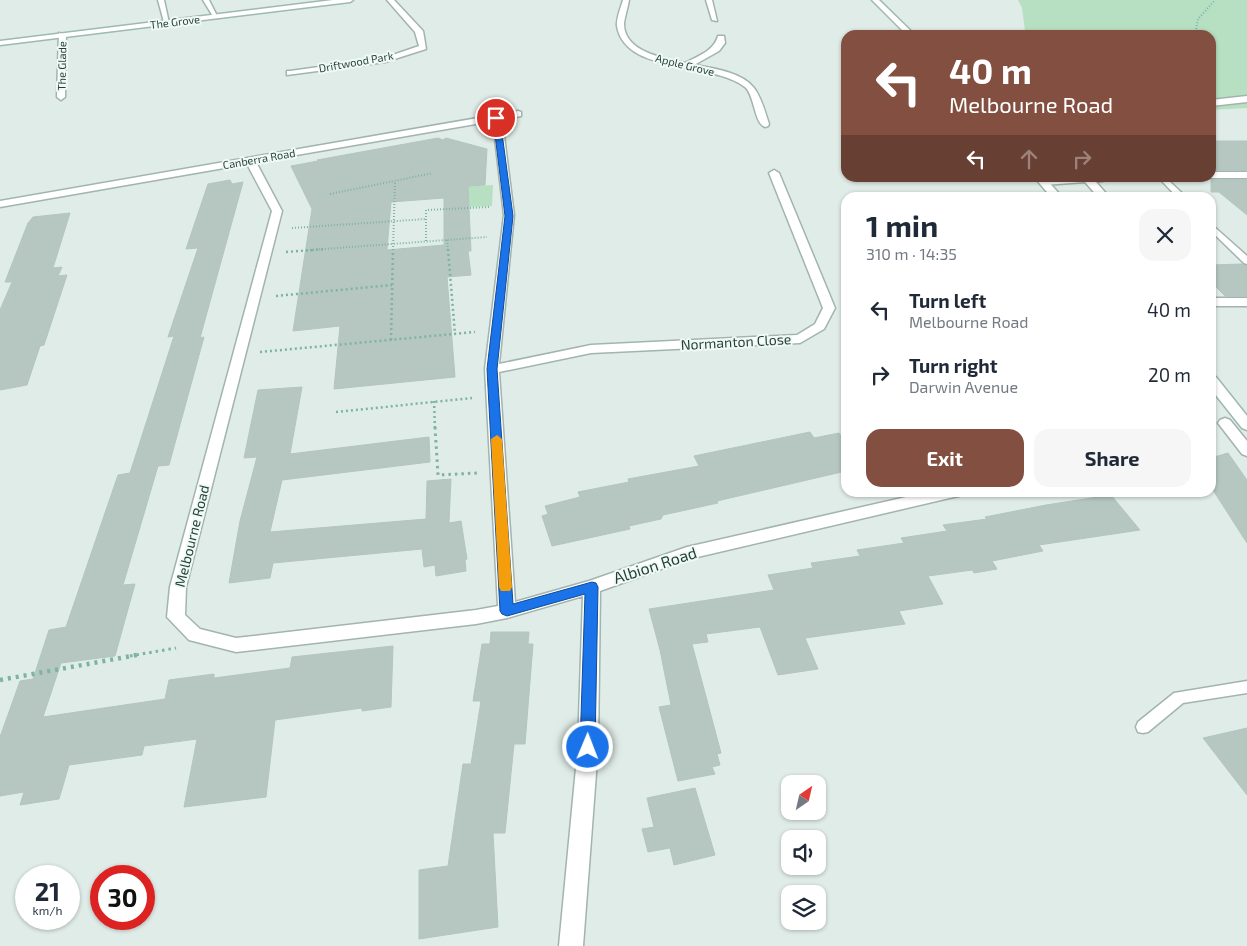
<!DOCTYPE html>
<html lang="en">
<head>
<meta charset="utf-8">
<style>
  :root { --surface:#fff; --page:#f6f6f7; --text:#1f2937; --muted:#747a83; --accent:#834f40 }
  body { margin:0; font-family:"Exo 2",sans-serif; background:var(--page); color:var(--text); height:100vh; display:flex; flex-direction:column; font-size:19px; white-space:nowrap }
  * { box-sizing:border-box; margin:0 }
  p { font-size:16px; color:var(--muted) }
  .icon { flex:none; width:28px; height:28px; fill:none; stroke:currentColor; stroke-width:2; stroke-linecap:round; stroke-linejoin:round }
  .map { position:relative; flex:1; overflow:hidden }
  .drawer { position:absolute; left:841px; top:192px; width:375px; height:305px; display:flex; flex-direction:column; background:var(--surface); border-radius:15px; box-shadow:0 1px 4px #0004 }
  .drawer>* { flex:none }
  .top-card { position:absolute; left:841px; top:30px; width:375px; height:152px; border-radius:15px; box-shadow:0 1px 4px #0004; background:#834f40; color:#fff; overflow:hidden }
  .needle { width:32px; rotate:34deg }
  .controls { position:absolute; left:781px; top:775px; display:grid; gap:10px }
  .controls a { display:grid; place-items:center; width:45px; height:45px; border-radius:10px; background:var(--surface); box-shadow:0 1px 4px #0004; font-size:25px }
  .speed { position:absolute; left:15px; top:865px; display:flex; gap:10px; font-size:25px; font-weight:700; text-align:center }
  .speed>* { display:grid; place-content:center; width:65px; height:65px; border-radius:50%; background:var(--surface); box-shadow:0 1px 4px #0004; line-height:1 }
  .speed small { font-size:12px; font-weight:400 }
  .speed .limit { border:8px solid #d22; background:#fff; color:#111 }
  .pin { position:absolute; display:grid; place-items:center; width:42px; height:42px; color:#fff; margin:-21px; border:2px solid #fff; border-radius:50%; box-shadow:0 1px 5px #0007 }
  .me { position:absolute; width:55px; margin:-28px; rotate:1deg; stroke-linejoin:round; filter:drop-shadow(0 0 4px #0008) }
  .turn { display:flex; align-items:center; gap:18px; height:105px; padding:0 25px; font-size:22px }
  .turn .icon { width:65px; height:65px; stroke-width:2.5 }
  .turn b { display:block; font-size:35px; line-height:42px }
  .lanes { display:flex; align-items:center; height:48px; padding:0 25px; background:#0003; justify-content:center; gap:25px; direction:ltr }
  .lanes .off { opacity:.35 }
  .round { display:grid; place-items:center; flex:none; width:52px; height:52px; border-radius:15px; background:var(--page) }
  .head { display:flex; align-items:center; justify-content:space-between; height:85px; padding:0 25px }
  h1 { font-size:30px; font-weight:700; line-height:38px }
  .action { display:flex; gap:10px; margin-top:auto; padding:10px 25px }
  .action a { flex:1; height:58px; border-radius:15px; background:var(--accent); color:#fff; font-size:20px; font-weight:700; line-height:58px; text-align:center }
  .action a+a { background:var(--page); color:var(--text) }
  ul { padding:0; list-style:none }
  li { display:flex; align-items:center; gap:15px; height:65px; padding:0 25px }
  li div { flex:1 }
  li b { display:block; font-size:19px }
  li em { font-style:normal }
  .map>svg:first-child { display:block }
  .green { fill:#b7e0c3 }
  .building { fill:#b5c7c0; stroke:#b2c6bf; fill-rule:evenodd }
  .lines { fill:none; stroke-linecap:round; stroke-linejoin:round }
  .lane-casing { stroke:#a2b4af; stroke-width:3 }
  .street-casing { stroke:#a2b4af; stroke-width:3 }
  .secondary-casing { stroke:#9db9b0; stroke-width:3 }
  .path-far3 { stroke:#7db3a4; stroke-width:2; stroke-dasharray:1 2; stroke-linecap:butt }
  .path-far2 { stroke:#7db3a4; stroke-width:2.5; stroke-dasharray:2 3; stroke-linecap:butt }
  .path-far1 { stroke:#7db3a4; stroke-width:3; stroke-dasharray:2.5 4; stroke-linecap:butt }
  .path { stroke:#7db3a4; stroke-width:4.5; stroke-dasharray:3 5; stroke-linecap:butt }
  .lane { fill:#fff; fill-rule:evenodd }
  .street { fill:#fff; fill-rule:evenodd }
  .secondary { fill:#fff; fill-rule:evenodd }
  .route { fill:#1a73e8; stroke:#114b97 }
  .slow { fill:#f59e0b }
  .labels { text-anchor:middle; stroke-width:4; stroke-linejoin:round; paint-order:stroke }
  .far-street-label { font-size:11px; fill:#1f3e37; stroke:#f1f9f5 }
  .street-label { font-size:14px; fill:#1f3e37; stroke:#f1f9f5 }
  .near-street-label { font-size:16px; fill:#1f3e37; stroke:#f1f9f5 }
</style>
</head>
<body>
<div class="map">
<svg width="1247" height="946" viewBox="0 0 1247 946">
  <rect width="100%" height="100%" fill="#e0ece7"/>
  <path class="green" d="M1018,0H1247V108L1211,110V35H1039L1025,31L1022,8Z
    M493,185L492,206L445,208L446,187Z"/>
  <path class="building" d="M438,138L443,140L446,138L487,149L485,185L468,186L471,251H468L471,275L447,277L455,377L334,389L340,326L293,331L312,209L291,166L318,161L317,160ZM444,198V245L387,250L391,202Z
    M1211,141H1247V170H1211Z
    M230,180L232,184L243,182L200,338L204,337L169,465L158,466L123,585L135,584L115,656L61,663L43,717L165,699L169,680L214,674V678L290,668L292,657L393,646L391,707L362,711V708L275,720L266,797L184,807L197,739L144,746L142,755L69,765L59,799L20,805L24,792L0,796V737L20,681L33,679L49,630L66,627L118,475L130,473L174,336L168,337L198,248L186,249L208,184Z
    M1211,180H1247V215L1219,192H1211Z
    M70,213L53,268L62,267L58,276L67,275L44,345L40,346L27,385L0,390V310L12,282H5L28,223L33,217Z
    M1242,264L1247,266V296H1225L1211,282V265Z
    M302,387L290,454L429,437L430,462L282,480L270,532L426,519L427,481L451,479L449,523L461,521L467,559L465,560L466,571L436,576L435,565L424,567L422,549L273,563L270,578L229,583L240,521L257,457L244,458L258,390Z
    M810,432L814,438L839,433L846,444V471L717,501L718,503L663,515L661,519L629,526L630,529L552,546L542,516L548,514L545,506L580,497L578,492L629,482L628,479L699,466L694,456Z
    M1228,453L1247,480V543L1211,487V458Z
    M1111,495L1140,530L1039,545L1043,551L992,561L997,569L974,573L972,570L928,576L943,604L899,611L905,624L805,638L818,669L778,675L760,627L706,634L708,642L692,644L721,753L717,754L720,765L712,767L715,774L678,781L659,707L671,705L660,650L649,609L774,590L768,575L813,568L811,563L860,556L857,550L904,543L901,538L947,531L943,525L987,519L985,517L1046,505Z
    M491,632H529L528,644H533L525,744H514L505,833H493L498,927L419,939V870L448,866L463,764H471L481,701H473L482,644H490Z
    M1247,728V795L1203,738Z
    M695,788L715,855L674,865L670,848L648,852L642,829L654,827L647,798Z"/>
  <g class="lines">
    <g class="lane-casing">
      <path id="lane" d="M158,0H164L169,23L164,22Z
        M203,0H209L218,18H214Z
        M706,0H712L717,21L712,20Z
        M1159,178H1166L1187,198H1178Z
        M1211,224L1247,256V264L1244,263L1211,231Z
        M1247,681V693L1183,703L1148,732L1143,733L1138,732L1136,727L1138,722L1174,693Z"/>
    </g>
    <g class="street-casing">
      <path id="street" d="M387,0H394L423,31L426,49L385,62L287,75V71H290L384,58L419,46L415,32Z
        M623,0H629C628,7 625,16 624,23C623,52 664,58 685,63C698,56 714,51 718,36H724L725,43L719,51L694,65C712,68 742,72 754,88C762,99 765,112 769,124L768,126L765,127C754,123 755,96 745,87C712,61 625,75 617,26C616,19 621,7 623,0Z
        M59,33L66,35L65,97L61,100L57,97Z
        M1247,96V102L1211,106V100Z
        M518,111L521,112V116L502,120L514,215L499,364L591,345L797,335L815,324L823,308L769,173L774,170L779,173L835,308L824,329L800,343L591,353L499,372L515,602L589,581L687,547L928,492H961L959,496L954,497L689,559L600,591L598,747L583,946H559L578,747L583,596L507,618L476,624L236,652L189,640L167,617L170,587L272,211L247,164L0,207V201ZM493,121L504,215L485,369L498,606L476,610L236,638L200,629L185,615L186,587L282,211L256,162Z
        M1211,172H1247V178H1209H1211Z
        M1067,178H1109L1108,180L1096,182L1110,198H1099L1085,182L1044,185L1039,182L1044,179Z
        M1211,298H1247V306H1211Z
        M1225,418L1230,420L1247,441V456L1242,454L1218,423L1220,420Z"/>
    </g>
    <g class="secondary-casing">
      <path id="secondary" d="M333,0H353L350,2L0,45V41Z
        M872,0H879L915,35H907Z
        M1035,178H1045L1063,198H1052Z
        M1211,376L1216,377L1247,416V430L1242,428L1211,389Z"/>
    </g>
    <path class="path-far3" d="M1195,35L1198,19L1215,0
      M330,194L433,173
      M292,228L426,219
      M447,240L448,250
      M426,241V210L490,207
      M310,250L487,237
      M393,250L395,181"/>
    <path class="path-far2" d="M448,249L455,334
      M286,252L326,249
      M276,296L392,285
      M391,340L393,249
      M260,352L475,332
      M434,401L435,429
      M336,412L472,398"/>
    <path class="path-far1" d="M435,427L438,475L477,473
      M130,656L176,648"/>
    <path class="path" d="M0,680L137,655"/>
    <use href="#lane" class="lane"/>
    <use href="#street" class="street"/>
    <use href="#secondary" class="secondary"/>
  </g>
  <path class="route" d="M496,116L500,118L513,216L497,369L513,604L592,582L596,583L598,587L595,747L593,752L588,754L583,752L580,747L585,594L507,616L502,614L500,611L487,369L505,216L493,118Z"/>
  <path class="slow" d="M497,435L502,439L512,587L510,591H501L499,587L491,439Z"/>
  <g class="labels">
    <g class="far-street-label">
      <text transform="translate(175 22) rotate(-7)" y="4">The Grove</text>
      <text transform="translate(356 62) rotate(-10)" y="4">Driftwood Park</text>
      <text transform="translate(685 65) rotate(14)" y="4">Apple Grove</text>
      <text transform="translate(62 66) rotate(-89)" y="4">The Glade</text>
      <text transform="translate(259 159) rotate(-10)" y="4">Canberra Road</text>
    </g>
    <g class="street-label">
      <text transform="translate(736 342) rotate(-3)" y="5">Normanton Close</text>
      <text transform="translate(192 536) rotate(-76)" y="5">Melbourne Road</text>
    </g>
    <g class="near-street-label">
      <text transform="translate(655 565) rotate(-18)" y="6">Albion Road</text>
    </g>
  </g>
</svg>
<div class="controls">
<a><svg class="needle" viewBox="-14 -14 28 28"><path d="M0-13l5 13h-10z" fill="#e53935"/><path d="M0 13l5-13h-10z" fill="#747a83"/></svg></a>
<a><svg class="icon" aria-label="sound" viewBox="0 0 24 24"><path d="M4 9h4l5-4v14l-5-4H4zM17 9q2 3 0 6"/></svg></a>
<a><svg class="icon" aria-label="layers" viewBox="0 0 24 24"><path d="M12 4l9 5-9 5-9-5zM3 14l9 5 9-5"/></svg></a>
</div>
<div class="speed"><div>21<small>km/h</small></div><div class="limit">30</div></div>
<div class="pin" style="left:496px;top:118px;background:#d93025"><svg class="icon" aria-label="arrive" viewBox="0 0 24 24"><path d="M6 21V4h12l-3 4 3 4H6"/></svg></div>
<svg class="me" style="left:588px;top:747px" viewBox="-20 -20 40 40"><circle r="17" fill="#1a73e8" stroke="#fff" stroke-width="3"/><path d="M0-11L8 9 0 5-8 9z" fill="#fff"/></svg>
<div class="top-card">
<div class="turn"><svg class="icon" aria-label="left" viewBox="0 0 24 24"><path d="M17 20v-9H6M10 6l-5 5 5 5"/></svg><div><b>40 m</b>Melbourne Road</div></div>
<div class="lanes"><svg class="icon" aria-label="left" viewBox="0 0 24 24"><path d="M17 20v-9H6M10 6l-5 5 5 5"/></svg><svg class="icon off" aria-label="ahead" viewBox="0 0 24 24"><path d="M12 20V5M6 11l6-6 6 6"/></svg><svg class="icon off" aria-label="right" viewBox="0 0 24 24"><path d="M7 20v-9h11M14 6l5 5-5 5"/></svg></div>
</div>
<section class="drawer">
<div class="head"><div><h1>1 min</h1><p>310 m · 14:35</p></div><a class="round"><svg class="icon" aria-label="close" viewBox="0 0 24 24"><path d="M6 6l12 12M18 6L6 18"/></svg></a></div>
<ul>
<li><svg class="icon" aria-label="left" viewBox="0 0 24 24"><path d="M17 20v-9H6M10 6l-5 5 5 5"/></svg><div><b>Turn left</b><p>Melbourne Road</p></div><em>40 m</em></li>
<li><svg class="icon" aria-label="right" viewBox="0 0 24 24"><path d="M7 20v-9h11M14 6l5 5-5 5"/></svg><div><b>Turn right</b><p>Darwin Avenue</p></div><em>20 m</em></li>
</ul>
<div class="action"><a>Exit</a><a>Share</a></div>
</section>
</div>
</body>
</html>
